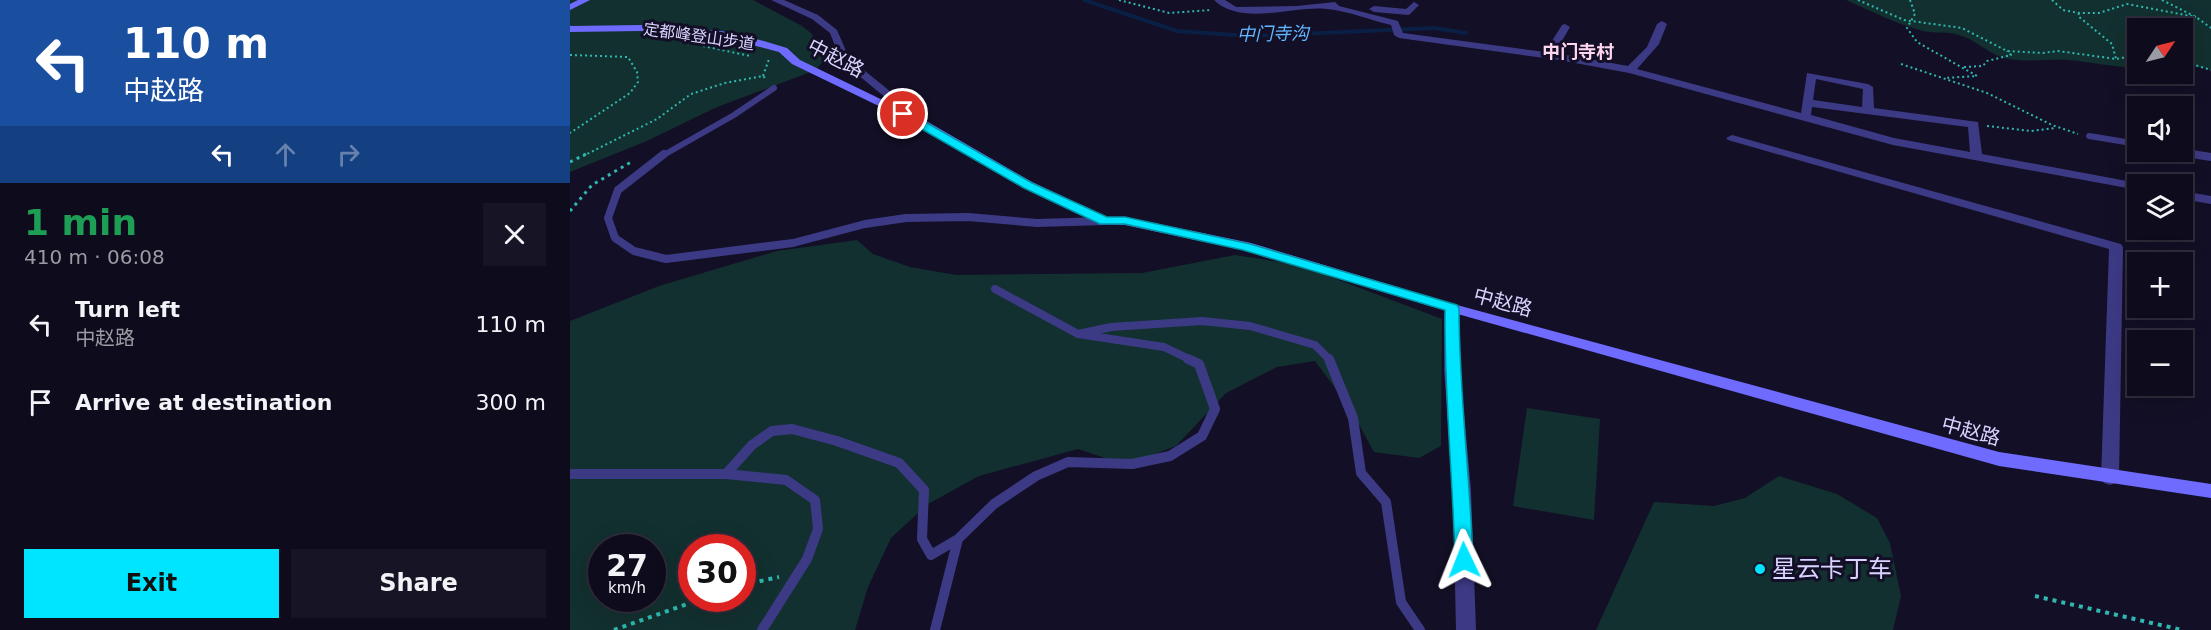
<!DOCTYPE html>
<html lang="en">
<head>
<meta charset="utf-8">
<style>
  :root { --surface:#0e0b1c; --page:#171425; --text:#f1f3f6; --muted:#9b9ba3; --line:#2e2b3b; --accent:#00e5ff }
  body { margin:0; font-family:"DejaVu Sans","Noto Sans SC",sans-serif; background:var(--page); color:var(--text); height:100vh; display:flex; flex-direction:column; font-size:22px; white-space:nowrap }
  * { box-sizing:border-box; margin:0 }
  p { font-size:20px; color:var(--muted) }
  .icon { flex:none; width:33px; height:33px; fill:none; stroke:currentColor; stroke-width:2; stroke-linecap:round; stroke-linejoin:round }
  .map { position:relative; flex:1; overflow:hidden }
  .details { display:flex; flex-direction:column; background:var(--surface); width:570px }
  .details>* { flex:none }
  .top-card { background:#1a4fa0; color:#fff; overflow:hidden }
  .needle { width:39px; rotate:55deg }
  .fabs { position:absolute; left:1557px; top:18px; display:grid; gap:12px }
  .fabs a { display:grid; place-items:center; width:66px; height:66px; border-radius:0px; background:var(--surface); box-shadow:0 6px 24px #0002,0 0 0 2px var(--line); font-size:30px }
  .speed { position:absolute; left:18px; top:534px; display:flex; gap:12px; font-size:30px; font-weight:700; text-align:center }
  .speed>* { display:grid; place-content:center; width:78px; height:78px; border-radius:50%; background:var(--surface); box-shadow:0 6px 24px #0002,0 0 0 2px var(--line); line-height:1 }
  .speed small { font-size:15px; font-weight:400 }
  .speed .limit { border:9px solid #d22; background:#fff; color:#111 }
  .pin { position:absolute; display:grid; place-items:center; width:51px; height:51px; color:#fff; margin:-26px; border:3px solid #fff; border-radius:50%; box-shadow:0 2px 6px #0007 }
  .me { position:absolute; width:66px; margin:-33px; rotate:358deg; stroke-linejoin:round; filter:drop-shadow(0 0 4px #0008) }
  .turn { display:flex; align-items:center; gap:21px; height:126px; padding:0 24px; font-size:27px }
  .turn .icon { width:78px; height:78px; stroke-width:2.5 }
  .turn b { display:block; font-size:42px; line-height:51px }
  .lanes { display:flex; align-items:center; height:57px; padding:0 24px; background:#0003; justify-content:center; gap:30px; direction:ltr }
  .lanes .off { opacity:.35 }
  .round { display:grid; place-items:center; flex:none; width:63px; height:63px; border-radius:0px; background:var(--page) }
  .headline { display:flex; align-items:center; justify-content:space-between; height:102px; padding:0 24px }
  h1 { font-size:36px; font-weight:700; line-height:45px; color:#1e9e55 }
  .button { display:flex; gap:12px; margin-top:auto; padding:12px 24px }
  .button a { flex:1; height:69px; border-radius:0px; background:var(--accent); color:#111; font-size:24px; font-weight:700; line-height:69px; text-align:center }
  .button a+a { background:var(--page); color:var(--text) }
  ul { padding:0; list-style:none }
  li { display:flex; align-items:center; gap:18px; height:78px; padding:0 24px }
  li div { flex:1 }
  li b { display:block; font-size:22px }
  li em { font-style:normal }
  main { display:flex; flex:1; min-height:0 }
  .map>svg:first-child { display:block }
  .green { fill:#12302f; fill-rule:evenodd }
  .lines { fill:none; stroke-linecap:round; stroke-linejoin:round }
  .stream { stroke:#0a1f44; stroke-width:4 }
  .path-far2 { stroke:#2fb8b0; stroke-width:2; stroke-dasharray:2 3; stroke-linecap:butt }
  .path-far1 { stroke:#2fb8b0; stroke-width:3; stroke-dasharray:3 4.5; stroke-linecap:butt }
  .path { stroke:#2fb8b0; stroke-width:4; stroke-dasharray:4 5; stroke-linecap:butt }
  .lane-far2 { stroke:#3d3a85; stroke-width:6 }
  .lane-far1 { stroke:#3d3a85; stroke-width:8 }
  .lane { stroke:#3d3a85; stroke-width:10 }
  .street { fill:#3d3a85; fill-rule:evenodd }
  .secondary { fill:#6f6bff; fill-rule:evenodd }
  .route { fill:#00e5ff; stroke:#0095a6; stroke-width:1.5 }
  .poi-dot { fill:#00e5ff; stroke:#130f26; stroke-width:2 }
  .labels { text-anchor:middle; stroke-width:6; stroke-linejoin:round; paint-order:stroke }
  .far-street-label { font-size:16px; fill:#d9d4ff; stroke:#130f26 }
  .far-water-label { font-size:18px; font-style:italic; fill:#62b6ff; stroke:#130f26 }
  .far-quarter-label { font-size:18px; font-weight:bold; fill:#ffd6f0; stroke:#130f26 }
  .street-label { font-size:20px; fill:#d9d4ff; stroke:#130f26 }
  .near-poi-label { font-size:24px; fill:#d9d4ff; stroke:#130f26; text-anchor:start }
</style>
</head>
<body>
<main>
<section class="details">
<div class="top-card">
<div class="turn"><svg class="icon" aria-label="left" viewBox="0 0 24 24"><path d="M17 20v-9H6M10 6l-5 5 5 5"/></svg><div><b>110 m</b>中赵路</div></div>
<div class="lanes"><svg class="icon" aria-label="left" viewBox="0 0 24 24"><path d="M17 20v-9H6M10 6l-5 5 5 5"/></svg><svg class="icon off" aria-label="ahead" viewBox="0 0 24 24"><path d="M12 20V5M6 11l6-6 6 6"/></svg><svg class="icon off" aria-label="right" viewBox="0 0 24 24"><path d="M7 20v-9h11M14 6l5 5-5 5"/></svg></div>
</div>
<div class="headline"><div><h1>1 min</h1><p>410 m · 06:08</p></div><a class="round"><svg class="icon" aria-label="close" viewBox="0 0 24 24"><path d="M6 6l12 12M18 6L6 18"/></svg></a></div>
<ul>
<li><svg class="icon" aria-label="left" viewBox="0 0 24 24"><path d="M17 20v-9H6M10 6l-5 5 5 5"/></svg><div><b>Turn left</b><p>中赵路</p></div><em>110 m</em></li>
<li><svg class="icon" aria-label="arrive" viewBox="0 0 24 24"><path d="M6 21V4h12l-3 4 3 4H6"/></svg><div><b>Arrive at destination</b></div><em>300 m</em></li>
</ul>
<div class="button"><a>Exit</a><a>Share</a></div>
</section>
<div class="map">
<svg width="1641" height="630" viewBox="0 0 1641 630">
  <rect width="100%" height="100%" fill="#130f26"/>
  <path class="green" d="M0,0H183L232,26L241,33L256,58L246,70L147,107L77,141L0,172Z
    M1276,0H1641V70L1613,64L1612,28H1568L1567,67C1544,68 1522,62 1499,60C1478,59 1455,63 1434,58C1417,53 1405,39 1389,35C1377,31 1365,34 1353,31C1326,24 1301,11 1276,0Z
    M287,240L303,254L340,267L386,275L572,273L665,255L729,265L872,319L871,446L849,458L804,452L780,408L745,361L707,367L656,393L606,446L556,465L508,449L409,476L358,504L321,538L298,587L285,630H0V321L89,286L207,251ZM32,548H82V598H32ZM122,548H172V598H122Z
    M957,408L1030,419L1024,520L943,506Z
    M1209,476L1267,494L1307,518L1320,543L1331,596L1323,630H1026L1084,502L1144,506L1175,498Z"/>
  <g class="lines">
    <path class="stream" d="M514,0L607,31L680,36L864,28L896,33"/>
    <path class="path-far2" d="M549,0L599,13L641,10
      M1288,0L1334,20L1392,28L1437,51L1473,53L1488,51L1546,59L1568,55
      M1340,0L1345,14L1337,28L1347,42L1407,76L1375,78
      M1482,0L1493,10L1509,13H1529L1557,4L1626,17
      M1592,0L1626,17L1641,28
      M1509,13L1508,16L1542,44L1546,59
      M133,46L180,56
      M0,55L58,57L67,72L68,82L60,93L0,133
      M1612,61L1641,70
      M1331,64L1417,93L1482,125L1508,134
      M1394,67L1413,66L1417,61L1441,55L1437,51
      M193,76L199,59
      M1417,126L1461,131L1485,128
      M13,156L87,119L121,94L155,83L193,76L196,79"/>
    <path class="path-far1" d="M0,162L16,154
      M0,211L22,185L61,162"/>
    <path class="path" d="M172,585L209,577
      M1465,596L1612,630
      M44,630L134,598"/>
    <path class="lane-far2" d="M1519,136L1568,144
      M1609,152L1632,156
      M92,156L164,115L204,88"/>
    <path class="lane-far1" d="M94,154L48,190L38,218L45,238L64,251L96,259L223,243L295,224L336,218L398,217L467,223L535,221
      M1622,154L1641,157
      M425,289L508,334
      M621,360L594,347L508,334L541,327L632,321L680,326L745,345L760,360"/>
    <path class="lane" d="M759,359L783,418L791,473L816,502L831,602L850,630
      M0,474H156L216,480L245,500L248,529L237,559L192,630
      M156,474L182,445L202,431L222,429L267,441L329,463L354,490L352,539L361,555L388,539
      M365,630L388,539L424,504L466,476L498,462L562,464L600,456L632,436L645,409L629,364L618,359"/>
    <path class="street" d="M201,0H214L248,15L267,30L279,58L358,122V126H350L271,61L260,33L242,19Z
      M644,0H655L666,7L727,6L765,2L769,6L828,21L833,33L975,52L992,25L995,24L1000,27L985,53L1058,66L1077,47L1087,24L1092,21L1097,24L1089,44L1067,69L1231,113L1237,73L1298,84L1303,87L1304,108L1408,122L1412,154L1573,184H1568V190L1323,145L1059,73L989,60L829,38L824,35L821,25C800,20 778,11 757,9C723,5 672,27 644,0ZM1246,79L1293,89L1292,107L1243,100ZM1242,107L1398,127L1400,152L1324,138L1241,115Z
      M844,2L849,5L839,15L804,12L799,9L804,6L836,9Z
      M1162,135L1551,244L1553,247L1549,478L1546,483L1540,485L1534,483L1531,478L1539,249L1158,140L1156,138Z
      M1612,191L1641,196V204L1612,199Z
      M882,303L889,308L890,369L901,490L906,630H886L883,490L874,369L875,308Z"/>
    <path class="secondary" d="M8,0H20L0,10V4Z
      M71,25L151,31L173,35L217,48L230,60L358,122L462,182L537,217H555L681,243L887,305L1429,452L1641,484V498L1429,466L877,311L673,250L555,225L530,224L454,188L350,126L222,64L209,52L151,37L71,31L0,32V26Z"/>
  </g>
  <path class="route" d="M329,111H336L462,183L537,217H555L680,244L887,305L889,308C889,392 900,476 903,560L900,566L894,568L888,566L885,560C883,477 874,394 875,310L673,250L555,224H530L454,188L329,116Z"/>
  <circle class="poi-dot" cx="1190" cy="569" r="6"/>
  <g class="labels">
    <g class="far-street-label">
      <text transform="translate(129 36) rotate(8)" y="6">定都峰登山步道</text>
    </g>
    <g class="far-water-label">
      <text transform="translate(703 34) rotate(-1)" y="6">中门寺沟</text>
    </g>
    <g class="far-quarter-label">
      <text x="1008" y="58">中门寺村</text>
    </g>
    <g class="street-label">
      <text transform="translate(266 58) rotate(27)" y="7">中赵路</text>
      <text transform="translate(933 302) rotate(15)" y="7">中赵路</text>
      <text transform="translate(1401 431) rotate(15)" y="7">中赵路</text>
    </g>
    <g class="near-poi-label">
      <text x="1202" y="577">星云卡丁车</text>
    </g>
  </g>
</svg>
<div class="fabs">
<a><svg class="needle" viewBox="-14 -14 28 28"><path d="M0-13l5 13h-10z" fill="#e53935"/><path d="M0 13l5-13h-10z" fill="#9b9ba3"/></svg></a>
<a><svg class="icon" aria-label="sound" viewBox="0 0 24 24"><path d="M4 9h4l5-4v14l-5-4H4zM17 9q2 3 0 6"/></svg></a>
<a><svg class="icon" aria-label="layers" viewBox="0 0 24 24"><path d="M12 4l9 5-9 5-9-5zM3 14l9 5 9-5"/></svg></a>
<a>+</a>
<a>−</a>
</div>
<div class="speed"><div>27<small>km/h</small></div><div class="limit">30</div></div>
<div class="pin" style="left:333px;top:114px;background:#d93025"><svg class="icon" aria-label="arrive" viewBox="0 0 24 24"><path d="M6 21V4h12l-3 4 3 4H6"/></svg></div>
<svg class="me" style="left:894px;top:560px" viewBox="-20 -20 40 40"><path d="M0-17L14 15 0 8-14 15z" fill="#00e5ff" stroke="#fff" stroke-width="4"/></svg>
</div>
</main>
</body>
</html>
